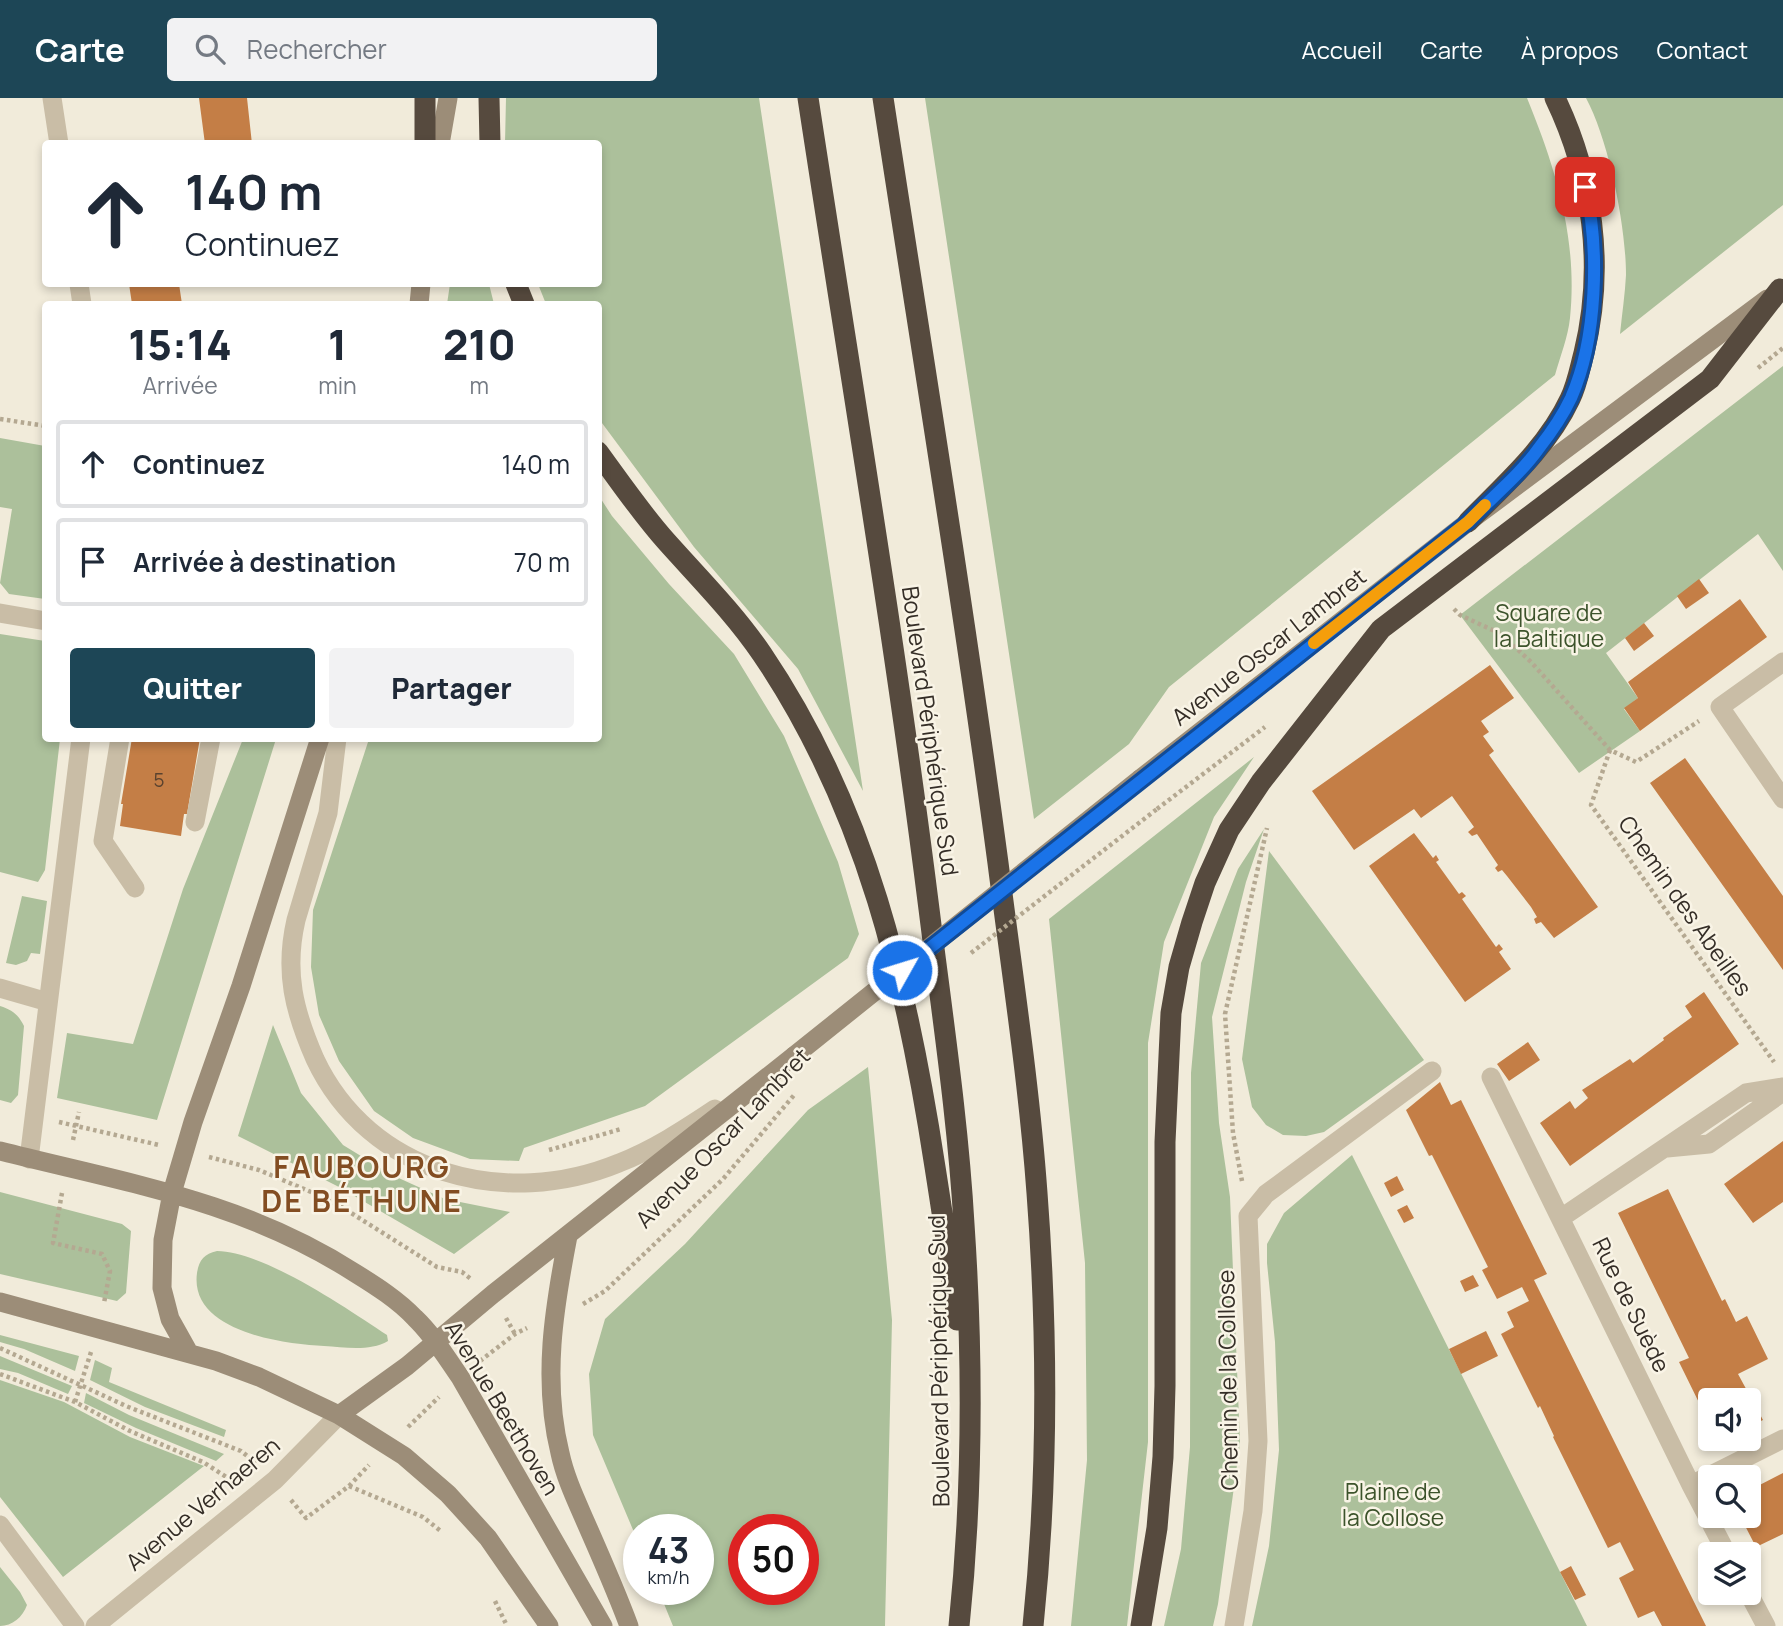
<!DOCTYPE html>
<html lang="fr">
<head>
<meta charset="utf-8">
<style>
  :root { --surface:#fff; --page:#f2f2f3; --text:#1f2937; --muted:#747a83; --line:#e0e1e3; --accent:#1d4656 }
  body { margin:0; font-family:Manrope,sans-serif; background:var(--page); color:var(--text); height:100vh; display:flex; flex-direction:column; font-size:26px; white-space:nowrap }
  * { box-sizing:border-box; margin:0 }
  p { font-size:23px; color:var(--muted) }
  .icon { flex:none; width:38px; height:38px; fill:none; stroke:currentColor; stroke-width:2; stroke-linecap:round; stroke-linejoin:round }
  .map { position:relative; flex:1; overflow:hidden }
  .details { position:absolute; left:42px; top:203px; width:560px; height:441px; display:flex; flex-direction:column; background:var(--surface); border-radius:7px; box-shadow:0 4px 10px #0003 }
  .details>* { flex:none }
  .top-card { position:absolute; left:42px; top:42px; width:560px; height:147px; border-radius:7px; box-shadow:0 4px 10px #0003; background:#fff; color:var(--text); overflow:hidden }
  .fabs { position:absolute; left:1698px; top:1290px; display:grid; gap:14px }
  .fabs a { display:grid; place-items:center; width:63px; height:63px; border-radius:7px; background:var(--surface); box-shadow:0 4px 10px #0003; font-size:35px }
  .speed { position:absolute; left:623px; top:1416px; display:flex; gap:14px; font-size:35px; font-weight:700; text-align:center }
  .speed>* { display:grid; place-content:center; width:91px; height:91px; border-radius:50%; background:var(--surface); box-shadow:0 4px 10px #0003; line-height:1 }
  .speed small { font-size:18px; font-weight:400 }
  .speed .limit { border:10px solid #d22; background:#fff; color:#111 }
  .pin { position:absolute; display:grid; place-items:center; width:60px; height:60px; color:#fff; margin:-30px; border-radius:14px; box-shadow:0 4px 10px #0006 }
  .me { position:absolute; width:77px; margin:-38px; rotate:51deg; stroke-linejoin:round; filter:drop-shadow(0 0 5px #0008) }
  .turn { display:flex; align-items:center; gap:24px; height:147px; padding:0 28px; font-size:32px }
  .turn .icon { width:91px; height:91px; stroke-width:2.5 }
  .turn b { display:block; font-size:49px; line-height:60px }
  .eta { display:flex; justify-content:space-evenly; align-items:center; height:119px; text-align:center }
  .eta b { font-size:42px; font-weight:800; line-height:49px }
  .action { display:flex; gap:14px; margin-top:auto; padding:14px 28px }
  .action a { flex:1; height:80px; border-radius:7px; background:var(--accent); color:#fff; font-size:28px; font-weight:800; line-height:80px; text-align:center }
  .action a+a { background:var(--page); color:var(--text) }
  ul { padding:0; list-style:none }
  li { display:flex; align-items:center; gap:21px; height:88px; margin:0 14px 10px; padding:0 14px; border:4px solid var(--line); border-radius:7px }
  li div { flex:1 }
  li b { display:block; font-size:26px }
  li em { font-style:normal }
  header { display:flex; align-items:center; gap:42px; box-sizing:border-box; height:98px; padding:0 35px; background:var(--accent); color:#fff }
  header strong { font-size:33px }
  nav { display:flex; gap:38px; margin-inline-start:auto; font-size:24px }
  .search { width:490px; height:63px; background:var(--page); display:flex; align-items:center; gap:18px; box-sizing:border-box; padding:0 24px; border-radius:7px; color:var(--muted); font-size:26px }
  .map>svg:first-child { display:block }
  .green { fill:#acc09b; fill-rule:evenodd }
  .building { fill:#c47e46 }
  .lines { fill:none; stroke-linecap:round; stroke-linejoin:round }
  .path { stroke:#b4a891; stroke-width:4.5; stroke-dasharray:3.5 3.5; stroke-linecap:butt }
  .service { stroke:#c9bda6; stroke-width:19 }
  .minor { stroke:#c9bda6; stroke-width:19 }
  .secondary { stroke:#9c8d78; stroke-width:19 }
  .motorway { stroke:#564a3e; stroke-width:21 }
  .path-bridge { stroke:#b4a891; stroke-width:4.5; stroke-dasharray:3.5 3.5; stroke-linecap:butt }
  .secondary-bridge { stroke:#9c8d78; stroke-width:19 }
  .route-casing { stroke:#114b97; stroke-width:18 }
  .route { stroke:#1a73e8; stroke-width:12 }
  .slow { stroke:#f59e0b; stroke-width:12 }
  .labels { text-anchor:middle; stroke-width:5; stroke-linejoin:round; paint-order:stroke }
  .number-label { font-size:19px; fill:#59422f }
  .park-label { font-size:23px; fill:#3c532b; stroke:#f9f4e6 }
  .street-label { font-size:23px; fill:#352e27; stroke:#f9f4e6 }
  .district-label { font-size:30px; font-weight:bold; letter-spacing:2px; fill:#834d22; stroke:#f9f4e6 }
</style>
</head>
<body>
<header>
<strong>Carte</strong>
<div class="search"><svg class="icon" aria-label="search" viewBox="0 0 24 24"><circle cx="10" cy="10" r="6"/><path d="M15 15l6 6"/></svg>Rechercher</div>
<nav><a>Accueil</a><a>Carte</a><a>À propos</a><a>Contact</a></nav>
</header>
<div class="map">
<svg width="1783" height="1528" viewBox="0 0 1783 1528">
  <rect width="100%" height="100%" fill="#f1ebda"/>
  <path class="green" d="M506,0H759L863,693L798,571L694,449L599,321L598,206H546L538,186H598V46L505,45Z
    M925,0H1527C1556,71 1578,142 1570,220C1568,239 1560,259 1555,277L1169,589L1129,646L1034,721Z
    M1586,0H1783V107L1620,236C1622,216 1625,196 1626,177C1626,128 1609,43 1586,0Z
    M450,186H489L494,206H447Z
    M1783,268V473L1758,436L1606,555L1638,600L1624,611L1640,633L1579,675L1460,517Z
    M0,340L45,348V501L9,496L0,485L12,411L0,409Z
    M599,398L612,418L669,486L734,556L784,638L838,764L859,836L848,860L645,1008L524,1050L519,1063L470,1061L413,1040L374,1013L339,963L319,917L311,869L313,812L369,641L598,640Z
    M0,536L45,543L46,640L60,641L45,772L38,784L0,774Z
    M243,641H276L157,1022L57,1000L67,935L133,946L183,791Z
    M1254,659L1214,719L1164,844L1148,945V1344L1127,1528H1071L1087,1362L1085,1165L1049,821Z
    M1264,731L1246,784L1212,919L1219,1025L1230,1099L1240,1345L1218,1506L1213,1528H1164L1181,1451L1190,1349L1191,975L1201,865L1238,771Z
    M1269,753L1424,962L1324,1034L1306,1038L1283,1037L1266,1027L1252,1009L1242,961Z
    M22,798L47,803L40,856L31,855L27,863L16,867L6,865Z
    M0,908C12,912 18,916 24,928L18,997L11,1005L0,1002Z
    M273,927L301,995L343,1047L392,1077L445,1101L510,1114L454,1156L339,1089L238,1038Z
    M868,969L892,1222L885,1528H673L658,1491H698V1432H639V1446L593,1337L589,1276L605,1221L685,1146L808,1012ZM744,1432H803V1491H744Z
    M1352,1057L1587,1528H1252L1269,1448L1279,1352L1275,1244L1267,1165V1146L1284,1115Z
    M0,1094L122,1126L131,1133L126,1195L117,1203L0,1176Z
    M217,1153C265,1154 346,1210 387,1237L388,1243C369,1254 344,1249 324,1248C284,1246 189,1234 197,1175C199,1162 204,1156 217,1153Z
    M0,1237L79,1258L75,1273L24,1251L0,1244Z
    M0,1258L72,1288L68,1296L18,1275L0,1271Z
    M95,1262L112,1270L109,1284L226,1332L224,1339L145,1309L90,1282Z
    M0,1282L64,1304L130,1339L204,1368L63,1479L0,1399Z
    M86,1295L129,1317L224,1356L216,1363L136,1330L84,1305Z
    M0,1469L20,1494L27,1507C23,1519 12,1528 0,1528Z"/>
  <path class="building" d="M199,0H247L252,46H205Z
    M129,186H179L182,206H132Z
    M1699,481L1709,495L1686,511L1677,498Z
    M1740,501L1767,539L1640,633L1624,610L1638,600L1628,584Z
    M1644,525L1654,538L1634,553L1625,540Z
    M1490,567L1514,600L1481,623L1489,634L1483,638L1494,653L1489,657L1598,809L1554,840L1541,824L1536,826L1534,821L1537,819L1531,809L1507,778L1502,772L1498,774L1495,770L1498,767L1477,736L1472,738L1468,734L1474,729L1452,698L1421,720L1414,711L1354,752L1312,693Z
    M132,640H200L187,716H184L181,738L120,728L123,706H121Z
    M1685,660L1783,798V872L1650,685Z
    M1414,735L1433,760L1436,757L1439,762L1436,764L1459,796L1462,794L1466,798L1462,801L1496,849L1499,846L1503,851L1499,854L1511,871L1465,904L1369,768Z
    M1704,894L1739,946L1570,1068L1540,1025L1570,1003L1575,1011L1588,1000L1582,992L1630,961L1633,965L1664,942L1663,940L1692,919L1685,908Z
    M1528,944L1540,962L1509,983L1497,966Z
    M1440,984L1451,1007L1461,1002L1541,1164L1547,1176L1534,1182L1706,1528H1662L1654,1513L1638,1520L1619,1480L1634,1472L1620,1444L1608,1450L1553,1339L1554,1338L1540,1308L1538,1310L1501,1236L1514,1229L1507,1214L1529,1203L1522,1189L1497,1201L1482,1172L1488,1169L1432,1057L1429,1058L1406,1012Z
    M1783,1043V1104L1753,1125L1724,1086Z
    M1397,1078L1404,1092L1391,1099L1384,1085Z
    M1668,1091L1722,1203L1725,1201L1736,1224L1747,1218L1768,1261L1738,1276L1763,1322L1748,1329V1302H1710V1327L1679,1264L1689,1260L1618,1115Z
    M1407,1107L1414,1120L1404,1125L1397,1112Z
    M1473,1177L1479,1188L1465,1194L1460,1183Z
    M1486,1233L1498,1258L1461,1276L1449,1251Z
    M1783,1375V1436L1756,1449L1740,1418H1748V1393Z
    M1571,1468L1586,1497L1575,1502L1560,1474Z"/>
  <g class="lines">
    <path class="path" d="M1758,270L1783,250
      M0,321L46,328
      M1454,511L1460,517L1501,536L1531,564L1610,652L1636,664L1699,623
      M1610,652L1591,707L1774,964
      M1157,711L1265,629
      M59,1024L159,1047
      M73,1042L79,1014
      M549,1052L621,1031
      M209,1059L259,1072L311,1094L340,1108L437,1169L462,1174L471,1181
      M1242,1083L1233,1035L1225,916L1267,730
      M62,1095L53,1145L102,1156L110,1173L104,1205
      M583,1206L605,1193L723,1081L795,996
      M506,1220L515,1236
      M0,1250L126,1308L241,1353L256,1365
      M480,1263L515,1236L527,1230
      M0,1276L75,1304L130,1333L203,1364L231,1382
      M75,1304L91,1254
      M408,1329L439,1299
      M349,1388L423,1419L442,1434
      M291,1402L306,1420L349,1388L369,1367
      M495,1503L507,1528"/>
    <path class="service" d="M120,640L103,743L135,790
      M337,640L328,715L296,822C284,874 294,913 315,961C369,1076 505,1112 619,1065C653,1052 685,1031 715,1011
      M195,724L211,640"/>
    <path class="minor" d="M52,0L59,46
      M79,186L82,206
      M0,515L46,523
      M1783,564L1720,609L1783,701
      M0,890L48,904
      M1491,979L1691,1387L1727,1456
      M1667,1050L1709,1046L1783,994
      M29,1061L81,640
      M1561,1120L1746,995L1783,989
      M1691,1387L1783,1341
      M0,1427L75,1528
      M1748,1494L1766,1528
      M95,1528L275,1382L339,1317
      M1234,1528L1253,1413L1258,1343L1248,1118L1266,1096L1432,973"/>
    <path class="secondary" d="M440,46L448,0
      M419,206L421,186
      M1140,681L1468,424L1767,201
      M0,1053C126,1085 243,1103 355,1175C376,1188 398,1202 415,1220C433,1237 446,1259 460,1279L603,1528
      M568,1138C554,1210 542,1282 560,1355C565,1379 576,1402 586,1425C601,1459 616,1493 629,1528
      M0,1204L216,1263L259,1279L339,1317L404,1358L448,1396L488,1440L549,1528
      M189,1255L170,1221L162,1190L163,1142L172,1095L193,1024L241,888L320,640
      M339,1317L407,1268L493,1196L794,958"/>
    <path class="motorway" d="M489,0L490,46
      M808,0C849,270 895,540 929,811C942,916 958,1021 964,1126C973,1260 973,1394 959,1528
      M883,0C922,255 964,510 998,765C1012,875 1029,985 1037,1095C1048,1240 1048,1384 1033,1528
      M425,46V0
      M516,186L524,206
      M598,354C620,384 641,415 666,443C699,480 734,515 762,556C867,711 907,886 935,1069C943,1120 951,1171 957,1222
      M1468,424C1505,386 1547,350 1570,301C1577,287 1580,270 1584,255C1605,169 1593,79 1555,0
      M1141,1528L1157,1430L1163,1359L1165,1288V1044L1171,915L1179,869L1192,824L1205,785L1229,732L1261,684L1381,531L1710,281L1780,191"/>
    <path class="path-bridge" d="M971,855L1157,711"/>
    <path class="secondary-bridge" d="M794,958L1140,681"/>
  </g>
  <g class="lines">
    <g class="route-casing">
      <path id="route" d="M902,872L1468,424C1491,400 1520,377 1539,350C1550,336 1563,317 1571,300C1597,241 1600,151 1585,89"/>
    </g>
    <use href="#route" class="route"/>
    <path class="slow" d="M1314,545L1468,424L1485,407"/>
  </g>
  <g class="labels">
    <g class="number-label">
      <text x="159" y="689">5</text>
    </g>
    <g class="park-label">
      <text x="1549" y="523">Square de<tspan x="1549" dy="26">la Baltique</tspan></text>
      <text x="1393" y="1402">Plaine de<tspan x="1393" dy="26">la Collose</tspan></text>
    </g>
    <g class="street-label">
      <text transform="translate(1269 549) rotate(-38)" y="8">Avenue Oscar Lambret</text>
      <text transform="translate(930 633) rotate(82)" y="8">Boulevard Périphérique Sud</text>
      <text transform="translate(1685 808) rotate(55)" y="8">Chemin des Abeilles</text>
      <text transform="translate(723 1040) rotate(-46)" y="8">Avenue Oscar Lambret</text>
      <text transform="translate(1631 1207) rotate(64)" y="8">Rue de Suède</text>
      <text transform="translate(939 1263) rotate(-91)" y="8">Boulevard Périphérique Sud</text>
      <text transform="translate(1228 1282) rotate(-91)" y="8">Chemin de la Collose</text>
      <text transform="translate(502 1310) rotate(59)" y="8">Avenue Beethoven</text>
      <text transform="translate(203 1406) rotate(-40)" y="8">Avenue Verhaeren</text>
    </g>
    <g class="district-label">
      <text x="362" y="1080">FAUBOURG<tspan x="362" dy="34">DE BÉTHUNE</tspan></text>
    </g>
  </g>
</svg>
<div class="fabs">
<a><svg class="icon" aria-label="sound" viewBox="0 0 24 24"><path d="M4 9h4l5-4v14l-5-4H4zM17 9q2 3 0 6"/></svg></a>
<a><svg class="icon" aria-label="search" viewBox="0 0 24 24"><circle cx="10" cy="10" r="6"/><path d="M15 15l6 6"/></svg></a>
<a><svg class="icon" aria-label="layers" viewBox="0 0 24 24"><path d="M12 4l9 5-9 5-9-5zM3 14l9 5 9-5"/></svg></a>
</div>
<div class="speed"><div>43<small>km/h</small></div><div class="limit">50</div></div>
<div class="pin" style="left:1585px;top:89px;background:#d93025"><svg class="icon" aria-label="arrive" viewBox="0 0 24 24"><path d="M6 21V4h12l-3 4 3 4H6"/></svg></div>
<svg class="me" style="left:902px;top:872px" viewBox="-20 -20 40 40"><circle r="17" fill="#1a73e8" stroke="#fff" stroke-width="3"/><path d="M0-11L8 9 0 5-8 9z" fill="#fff"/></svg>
<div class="top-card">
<div class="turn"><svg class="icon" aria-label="ahead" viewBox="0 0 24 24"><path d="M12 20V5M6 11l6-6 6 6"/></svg><div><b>140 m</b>Continuez</div></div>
</div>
<section class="details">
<div class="eta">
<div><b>15:14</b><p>Arrivée</p></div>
<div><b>1</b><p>min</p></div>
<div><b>210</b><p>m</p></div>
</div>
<ul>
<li><svg class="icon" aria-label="ahead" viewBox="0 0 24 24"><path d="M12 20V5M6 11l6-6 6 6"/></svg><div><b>Continuez</b></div><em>140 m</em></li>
<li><svg class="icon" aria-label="arrive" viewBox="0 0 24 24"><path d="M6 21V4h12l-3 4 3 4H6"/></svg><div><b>Arrivée à destination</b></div><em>70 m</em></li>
</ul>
<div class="action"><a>Quitter</a><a>Partager</a></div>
</section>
</div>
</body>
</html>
